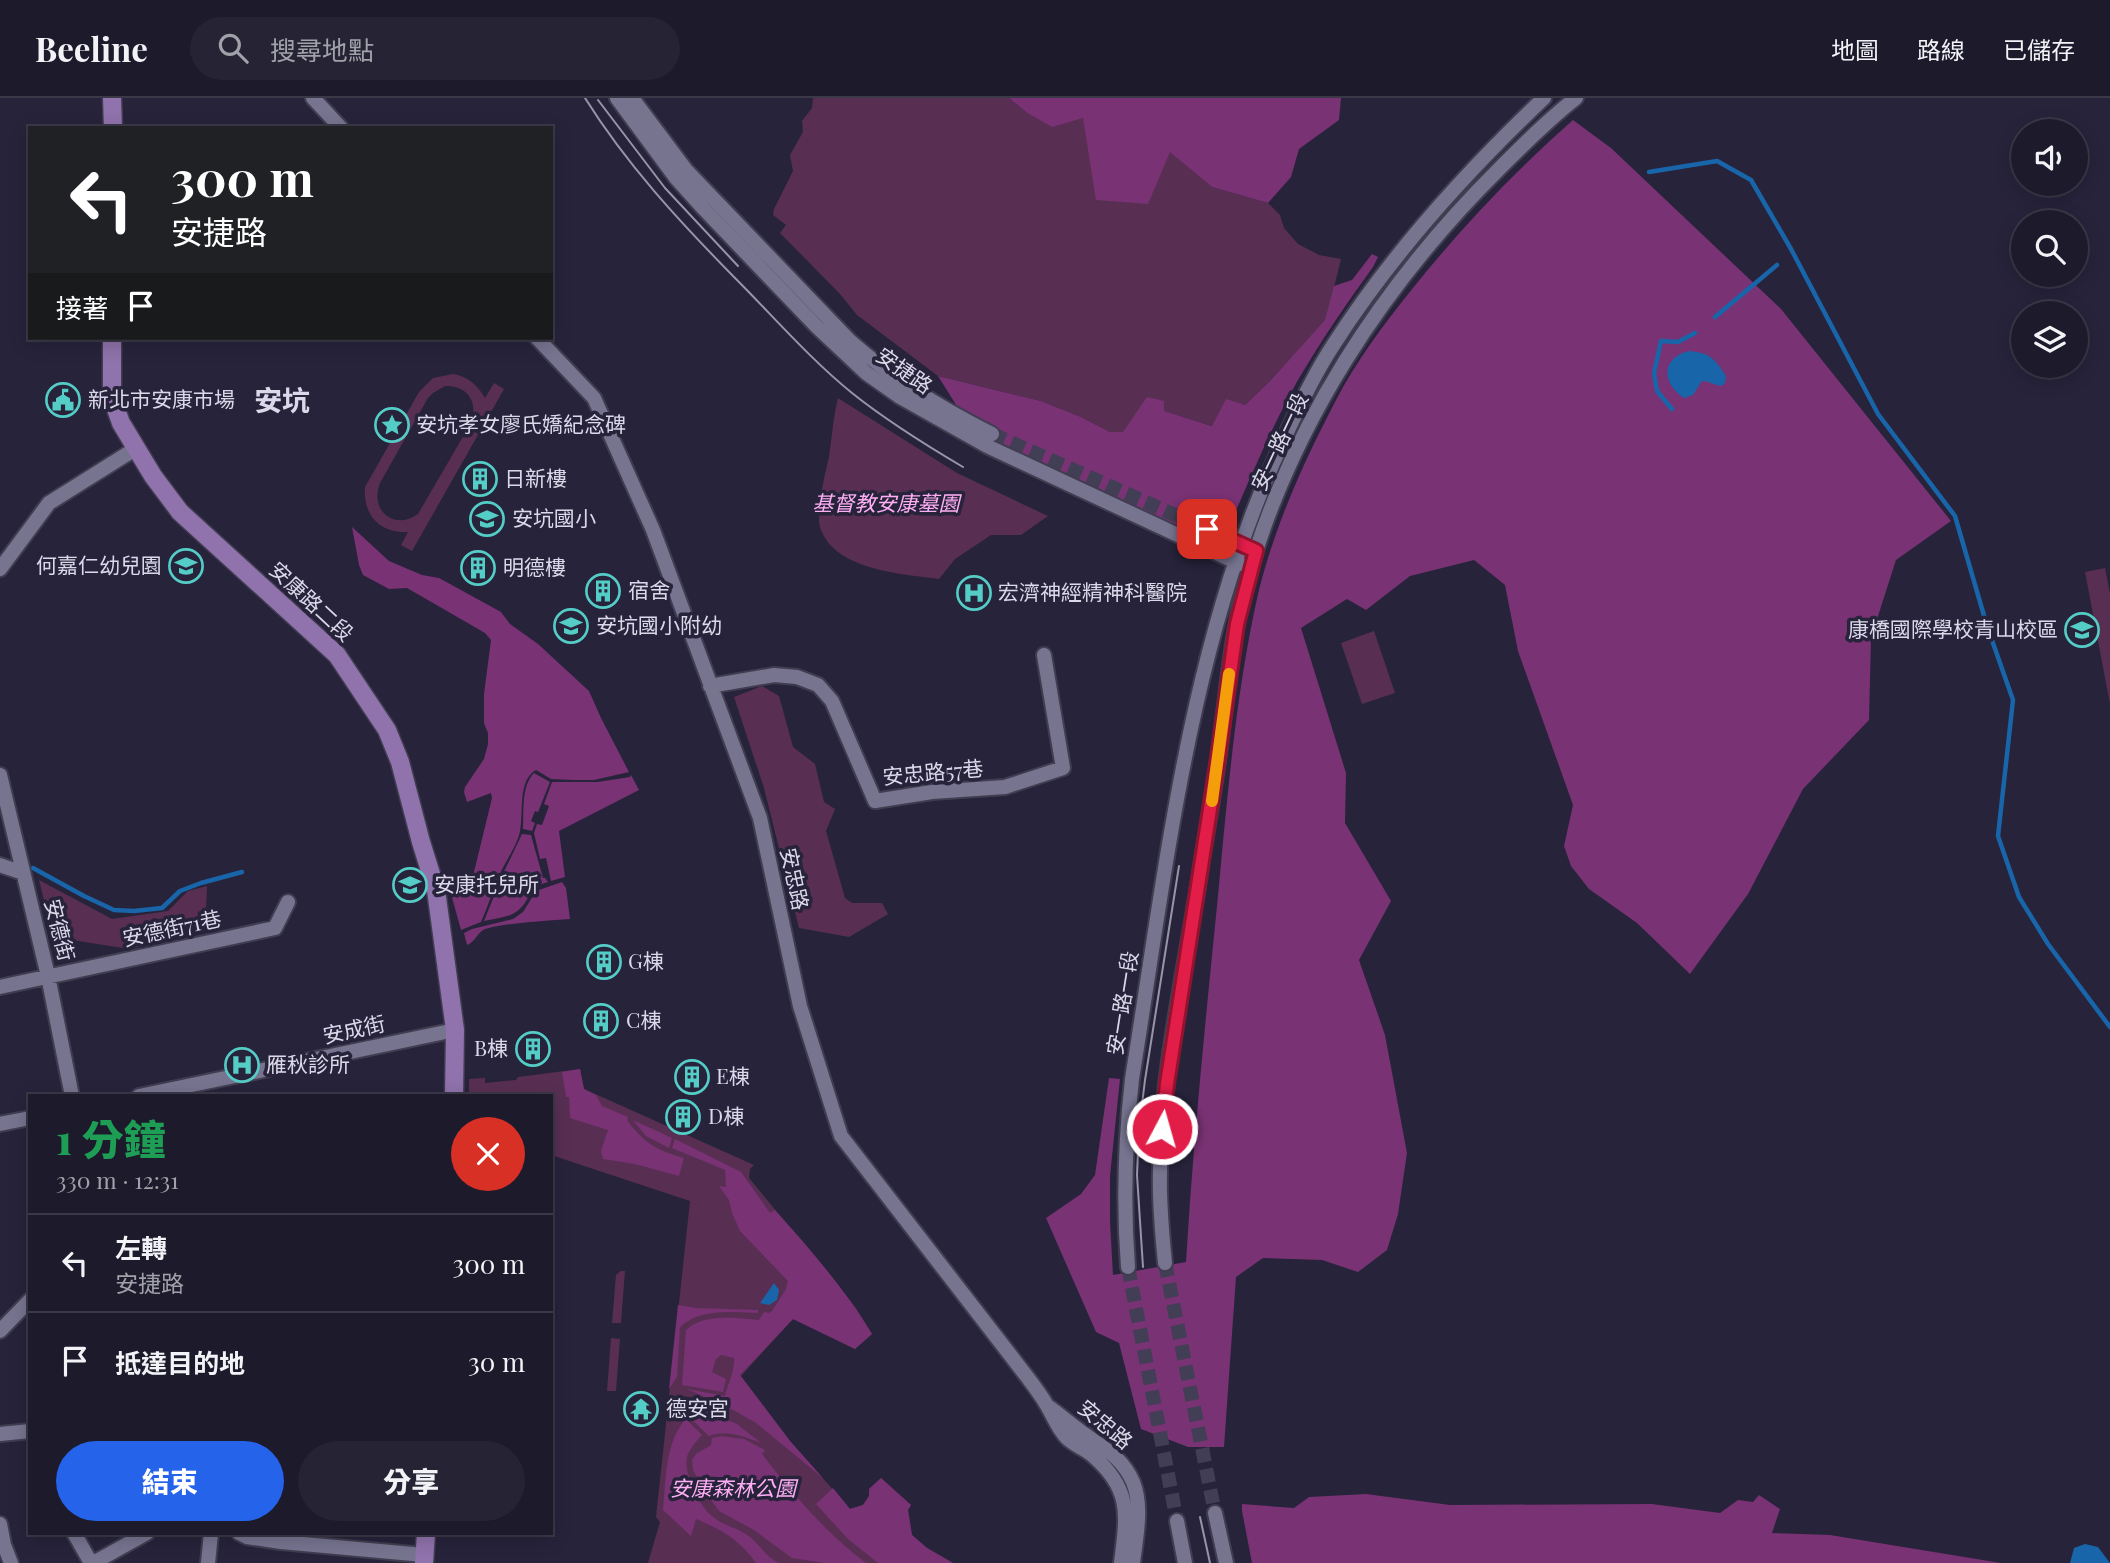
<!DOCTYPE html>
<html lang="zh-TW">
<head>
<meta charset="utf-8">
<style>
  :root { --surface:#1d1a2c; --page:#252334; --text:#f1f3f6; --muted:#a0a1a9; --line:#3b3848; --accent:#2563eb }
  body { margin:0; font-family:"Playfair Display","Noto Sans TC",serif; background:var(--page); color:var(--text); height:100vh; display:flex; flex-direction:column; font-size:26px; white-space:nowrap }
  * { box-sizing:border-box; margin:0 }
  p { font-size:23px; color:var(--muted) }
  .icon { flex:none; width:38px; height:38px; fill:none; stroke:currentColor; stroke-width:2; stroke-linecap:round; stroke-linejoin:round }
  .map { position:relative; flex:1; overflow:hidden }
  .details { position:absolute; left:28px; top:996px; width:525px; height:441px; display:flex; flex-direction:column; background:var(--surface); border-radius:0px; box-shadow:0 4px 18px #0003,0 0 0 2px var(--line) }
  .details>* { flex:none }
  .top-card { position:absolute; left:28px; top:28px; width:525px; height:214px; border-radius:0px; box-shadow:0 4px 18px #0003,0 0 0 2px var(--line); background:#202124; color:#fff; overflow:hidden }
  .fabs { position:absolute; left:2011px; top:21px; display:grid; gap:14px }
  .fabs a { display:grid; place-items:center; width:77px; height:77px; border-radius:50%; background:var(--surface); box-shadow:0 4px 18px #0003,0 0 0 2px var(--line); font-size:35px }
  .pin { position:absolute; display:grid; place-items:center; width:60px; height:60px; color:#fff; margin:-30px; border-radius:14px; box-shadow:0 4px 10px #0006 }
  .me { position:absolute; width:77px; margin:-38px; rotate:6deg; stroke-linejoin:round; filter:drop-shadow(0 0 5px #0008) }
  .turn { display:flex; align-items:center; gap:24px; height:147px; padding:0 28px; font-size:32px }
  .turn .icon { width:91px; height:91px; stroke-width:2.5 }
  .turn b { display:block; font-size:49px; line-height:60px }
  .then { display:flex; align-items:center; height:66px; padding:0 28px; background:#0003; gap:14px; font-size:26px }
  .round { display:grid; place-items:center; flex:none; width:74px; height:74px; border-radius:37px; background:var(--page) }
  .overview { display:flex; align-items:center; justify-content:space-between; height:119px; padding:0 28px }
  h1 { font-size:42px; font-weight:800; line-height:52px; color:#1e9e55 }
  .primary-button { display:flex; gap:14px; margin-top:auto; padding:14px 28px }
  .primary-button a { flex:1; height:80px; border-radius:42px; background:var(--accent); color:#fff; font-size:28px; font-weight:800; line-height:80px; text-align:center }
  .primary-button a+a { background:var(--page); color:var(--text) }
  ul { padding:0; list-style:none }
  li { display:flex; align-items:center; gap:21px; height:98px; padding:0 28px; border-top:2px solid var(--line) }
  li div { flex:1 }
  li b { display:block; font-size:26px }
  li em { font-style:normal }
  header { display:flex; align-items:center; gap:42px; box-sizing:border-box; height:98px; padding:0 35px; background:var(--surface); border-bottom:2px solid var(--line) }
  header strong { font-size:33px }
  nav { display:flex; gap:38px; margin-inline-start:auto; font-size:24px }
  .search { width:490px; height:63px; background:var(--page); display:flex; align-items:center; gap:18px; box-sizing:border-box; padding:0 24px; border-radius:38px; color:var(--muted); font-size:26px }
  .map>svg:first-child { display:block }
  .green { fill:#582f53; fill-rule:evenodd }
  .forest { fill:#793273 }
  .water { fill:#1965aa }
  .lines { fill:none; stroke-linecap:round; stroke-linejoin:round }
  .stream { stroke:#1965aa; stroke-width:4.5 }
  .minor-tunnel { stroke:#423e55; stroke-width:14; stroke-dasharray:14 7; stroke-linecap:butt }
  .minor-casing { stroke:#413d51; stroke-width:18 }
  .major-casing { stroke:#413d51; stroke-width:21 }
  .minor { stroke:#777490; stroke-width:14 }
  .major { stroke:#9072ac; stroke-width:18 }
  .tram { stroke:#9895a8; stroke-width:2 }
  .route-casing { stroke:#92132f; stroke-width:18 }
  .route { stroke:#e11d48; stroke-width:12 }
  .slow { stroke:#f59e0b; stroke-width:12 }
  .labels { text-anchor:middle; stroke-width:7; stroke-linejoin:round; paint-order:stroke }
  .street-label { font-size:21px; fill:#dbd9e9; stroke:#27233b }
  .poi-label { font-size:21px; fill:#dbd9e9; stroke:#27233b; text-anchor:start }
  .park-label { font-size:21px; font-style:italic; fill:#feaff4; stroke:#27233b }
  .district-label { font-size:28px; font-weight:bold; fill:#dbd9e9; stroke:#27233b }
</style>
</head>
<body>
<header>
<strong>Beeline</strong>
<div class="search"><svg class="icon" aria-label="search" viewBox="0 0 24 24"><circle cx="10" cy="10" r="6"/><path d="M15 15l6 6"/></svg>搜尋地點</div>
<nav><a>地圖</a><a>路線</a><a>已儲存</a></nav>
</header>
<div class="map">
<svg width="2110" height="1465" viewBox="0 0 2110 1465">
  <rect width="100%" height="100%" fill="#27233b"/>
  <path class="green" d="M813,0H1009L1026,14L1083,20L1170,53L1212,89L1268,105L1280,117L1284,130L1298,146L1319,157L1341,161L1326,222L1270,283L1245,307L1213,328L1163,313L1123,335L1110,334L1081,319L1041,303L938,278L857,217L840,196L780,135L786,127L773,117L774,111L793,73L790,57L803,34L802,23L812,10Z
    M453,276C469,279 477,287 485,300L494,285L504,291L412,453L401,447L408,434C380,435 363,418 365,389L419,294L433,280ZM445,288C467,287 479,304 471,325L418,416C395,433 369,413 380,385L428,300L433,295Z
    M838,300L957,375L1048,418L1021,437H991L955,461L939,481C902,476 833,472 820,429C816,414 825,375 829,359C832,339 833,320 838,300Z
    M2105,470L2110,496V606L2085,474Z
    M1374,533L1395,595L1362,606L1341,545Z
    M762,588L779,598L793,649L815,666L824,704L835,711L826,733L845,800L852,805H882L888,816L849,839L799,830L764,690L734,599Z
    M39,782L112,821L168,813L188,793L207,788L205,833L129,851L53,839Z
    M580,971L584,991L754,1067L750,1071L749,1080L856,1210L872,1236L855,1251L793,1221L741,1278L790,1343L850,1411L863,1407L869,1398V1391L881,1380L911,1407L908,1412L912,1437L927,1450L953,1465H648L660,1424L656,1419L690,1103L551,1057V998H469V981L485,980V985L516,982L518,979Z
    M621,1173H625L621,1225H612L616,1177Z
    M611,1240L620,1241L616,1293H607Z"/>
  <path class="forest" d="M1009,0H1341L1339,22L1299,51L1291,79L1268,105L1212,89L1170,54L1148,106L1096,102L1083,20L1052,29L1026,14Z
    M1573,22L1611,50L1781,211L1951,423L1896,462L1871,540L1869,622L1803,691L1748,796L1690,876L1637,825L1589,791L1571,768L1564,748L1573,707L1518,553L1505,487L1474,462L1410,478L1366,512L1347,501L1301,530L1346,675L1345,725L1391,803L1359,862L1385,937L1407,1055L1398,1116L1387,1152L1358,1174L1322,1162L1263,1160L1236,1179L1224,1349H1188L1141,1331L1119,1245L1096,1234L1046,1120L1081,1096L1095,1077L1109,980L1120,981L1110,1078V1124L1113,1177L1186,1164C1193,1045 1205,927 1217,808C1227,703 1235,599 1258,496C1274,430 1303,365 1335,304C1356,263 1384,226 1413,190C1462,129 1514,74 1573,22Z
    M1372,156L1378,159L1373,169C1346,206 1321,243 1298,282C1272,328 1252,376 1231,424L1210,419L1190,409L1180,429L988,343L995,329L958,310L938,278L1041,303L1081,319L1110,334H1123L1147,299L1164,303V313L1212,328L1226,301L1245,307L1270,283L1325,222L1334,188L1352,182Z
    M352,429L389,463L422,477L439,480L501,514L510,526L538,546L589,593L601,620L629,674L594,682H574L551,681L536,672C517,683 524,714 520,733C517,749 505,763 499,778C492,793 488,809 481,824L461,832L451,796L452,784L473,778L492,700L491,695L467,704L464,694L465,689L484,661L488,646V635L484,625V596L491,542L485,535L407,490L389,491L363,477L359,467Z
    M534,675L550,684L538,714L535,713L531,723L535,725L532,733L523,731C524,714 521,688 534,675Z
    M631,677L639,692L559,733L565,779L551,783L546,760L540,761L534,735L537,726L542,727L549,708L544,706L552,684H598L630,679Z
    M522,736L531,737L543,780H545L548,784C525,791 532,803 516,814C507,820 494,821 484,823L502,778Z
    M562,784L566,790L570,821C555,822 492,826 483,832C476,837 475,844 467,847L464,835L472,831L513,821L523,814L536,793Z
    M580,971L584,991L596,997L602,1008L628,1019L627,1022C644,1045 656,1052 684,1060L679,1078L635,1066L603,1061L601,1053L608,1032L570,1020L569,999H566L562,974Z
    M633,1022L672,1040L669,1050L646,1038Z
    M675,1041L741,1074L770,1115L775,1112C810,1151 845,1191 872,1236L855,1251L793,1221L740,1277L790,1343L823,1380L756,1325L728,1309L687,1291L725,1298C728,1285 735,1273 734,1260L721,1257L716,1261L712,1274L726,1281L723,1294L682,1287L686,1232C703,1215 738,1220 759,1222L764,1214L769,1215L772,1213L786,1191L788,1183L740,1133L732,1115L729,1102L719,1088L726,1089L725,1072L672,1050Z
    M678,1207L696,1210L758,1212V1215C733,1214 700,1210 680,1229L677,1279L669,1291Z
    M674,1299L737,1326L761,1345C745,1339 727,1331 709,1338L688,1318Z
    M686,1321L702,1337C697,1343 689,1351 687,1359C683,1374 700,1409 712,1418C723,1428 739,1430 750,1439C761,1448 766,1459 779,1465H756C739,1441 722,1432 696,1421L691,1438L663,1412C666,1383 665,1343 686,1321Z
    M721,1338L744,1341L765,1352L762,1356C792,1395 826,1435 866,1465H825L792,1460L754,1432L719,1413L704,1392L693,1372L692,1362L696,1356L711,1347L712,1340Z
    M881,1380L911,1407L908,1412L912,1437L927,1450L953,1465H878L848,1441L816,1406L833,1390L850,1411L863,1407L869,1398V1391Z
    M1366,1396L1450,1407L1652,1406L1720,1415L1738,1402L1753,1404L1759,1397L1780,1411L1772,1435L1830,1437L2001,1465H1252L1242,1413V1406L1294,1410L1309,1399Z"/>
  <path class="water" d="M1689,253C1711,255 1715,261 1726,278L1725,285L1721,288C1714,287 1709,283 1702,283L1693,297L1684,300C1661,285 1661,260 1689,253Z
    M774,1185L779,1192L777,1202L769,1207L760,1205Z
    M2085,1446L2098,1449L2110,1465H2070L2074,1450Z"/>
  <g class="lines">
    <path class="stream" d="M1649,74L1717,63L1751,82L1791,151L1878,316L1955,418L1987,528L2013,602L1998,738L2019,799L2048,846L2110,929
      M1715,219L1777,167
      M1672,311L1657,293L1654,275L1661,243L1678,244L1695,235
      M33,770L84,798L114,812L134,813L162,810L180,793L201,785L242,774"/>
    <path class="minor-tunnel" d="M992,336L1184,421
      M1165,1165L1215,1415
      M1128,1169L1177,1423"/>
    <g class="minor-casing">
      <path id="minor" d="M313,0L341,30
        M617,0L676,80L703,110L817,229L866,275L900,299L987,348L1240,466
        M632,0L686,72L850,243C893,281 940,310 992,336
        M537,240L594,300L653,432L760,720L800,908L841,1038L1028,1280C1034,1288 1041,1297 1046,1306C1053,1317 1057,1329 1066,1339C1073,1347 1084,1350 1092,1357C1132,1391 1127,1417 1121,1465
        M1184,421L1248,449
        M0,471L49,405L135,351
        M710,588L774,577L797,579L818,587L832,603L875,703L932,694L1005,689L1063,670L1044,557
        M0,677L48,878L72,998
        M0,767L23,775
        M0,889L275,830L288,804
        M139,998L455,932
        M0,1026L30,1020
        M1165,1165C1162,1135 1159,1105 1160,1075C1161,980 1183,881 1198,788C1205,741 1214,695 1220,648C1227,595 1231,540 1245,489C1289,329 1383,186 1500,70C1524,46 1549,21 1576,0
        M1128,1169C1123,1105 1125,1044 1132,981C1167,765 1190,542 1283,343C1298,310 1314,276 1334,246C1393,154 1466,74 1544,0
        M0,1233L30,1202
        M1049,1309C1059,1316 1069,1325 1079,1332C1100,1348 1122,1358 1133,1384C1143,1408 1136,1440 1133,1465
        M0,1336L30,1333
        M1215,1415L1226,1465
        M1177,1423L1185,1465
        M0,1426L4,1447L11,1465
        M74,1435L91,1465
        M239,1435L247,1439L281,1444L424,1457
        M93,1465L147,1435
        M208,1465L211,1435"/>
    </g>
    <g class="major-casing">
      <path id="major" d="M112,0L113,30
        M112,240V300L121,325L153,378L180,414L337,557L387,632L400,664L421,744L436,792L455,932L454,998
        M424,1465L426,1435"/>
    </g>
    <use href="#minor" class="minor"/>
    <use href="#major" class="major"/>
    <path class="tram" d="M585,0C627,67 679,123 734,179C773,218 809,260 852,295C887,323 924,346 963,369
      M598,2L665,90L738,168
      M1143,1169L1137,1077L1139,1031L1145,982L1179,768
      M1200,1419L1210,1465"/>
  </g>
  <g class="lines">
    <g class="route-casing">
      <path id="route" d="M1162,1031L1167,986L1218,660L1237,526L1256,453L1207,431"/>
    </g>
    <use href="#route" class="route"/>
    <path class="slow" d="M1212,703L1229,576"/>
  </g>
  <defs>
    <g id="civic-ring" transform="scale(1.75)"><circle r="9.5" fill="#27233b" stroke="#54cdc7" stroke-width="1.5"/><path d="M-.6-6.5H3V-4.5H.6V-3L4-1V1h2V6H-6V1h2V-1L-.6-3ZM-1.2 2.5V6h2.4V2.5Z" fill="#54cdc7"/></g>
    <g id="sight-ring" transform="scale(1.75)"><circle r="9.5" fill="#27233b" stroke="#54cdc7" stroke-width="1.5"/><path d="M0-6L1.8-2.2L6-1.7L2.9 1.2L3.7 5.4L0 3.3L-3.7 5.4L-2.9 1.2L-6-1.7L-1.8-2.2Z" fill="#54cdc7"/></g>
    <g id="building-ring" transform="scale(1.75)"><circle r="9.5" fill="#27233b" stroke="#54cdc7" stroke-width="1.5"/><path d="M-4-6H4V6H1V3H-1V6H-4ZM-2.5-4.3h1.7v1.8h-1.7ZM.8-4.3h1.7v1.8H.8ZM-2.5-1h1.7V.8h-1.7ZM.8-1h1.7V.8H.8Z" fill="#54cdc7"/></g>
    <g id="school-ring" transform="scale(1.75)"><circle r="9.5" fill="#27233b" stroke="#54cdc7" stroke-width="1.5"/><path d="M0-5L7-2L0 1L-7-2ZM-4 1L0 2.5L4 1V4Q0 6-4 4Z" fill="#54cdc7"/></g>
    <g id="hospital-ring" transform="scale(1.75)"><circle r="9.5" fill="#27233b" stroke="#54cdc7" stroke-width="1.5"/><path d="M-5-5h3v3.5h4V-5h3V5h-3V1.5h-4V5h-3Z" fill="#54cdc7"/></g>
    <g id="temple-ring" transform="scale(1.75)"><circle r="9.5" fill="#27233b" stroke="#54cdc7" stroke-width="1.5"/><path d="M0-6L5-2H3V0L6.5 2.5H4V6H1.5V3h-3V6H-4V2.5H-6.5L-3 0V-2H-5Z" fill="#54cdc7"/></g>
  </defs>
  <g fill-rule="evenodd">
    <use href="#civic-ring" x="63" y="302"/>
    <use href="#sight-ring" x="392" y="327"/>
    <use href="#building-ring" x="480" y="381"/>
    <use href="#school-ring" x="487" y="421"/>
    <use href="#school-ring" x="186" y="468"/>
    <use href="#building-ring" x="478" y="470"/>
    <use href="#building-ring" x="603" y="493"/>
    <use href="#hospital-ring" x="974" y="495"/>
    <use href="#school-ring" x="571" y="528"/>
    <use href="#school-ring" x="2082" y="532"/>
    <use href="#school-ring" x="410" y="787"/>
    <use href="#building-ring" x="604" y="864"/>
    <use href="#building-ring" x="601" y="923"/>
    <use href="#building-ring" x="533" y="951"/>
    <use href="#hospital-ring" x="242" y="967"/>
    <use href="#building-ring" x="692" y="979"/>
    <use href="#building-ring" x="683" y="1019"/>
    <use href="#temple-ring" x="641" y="1311"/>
  </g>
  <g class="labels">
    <g class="street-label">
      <text transform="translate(904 273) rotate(35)" y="7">安捷路</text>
      <text transform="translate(1280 344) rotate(-65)" y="7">安一路一段</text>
      <text transform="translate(311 504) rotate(43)" y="7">安康路二段</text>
      <text transform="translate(933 675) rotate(-5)" y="7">安忠路57巷</text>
      <text transform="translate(794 781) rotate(78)" y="7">安忠路</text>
      <text transform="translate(172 831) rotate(-12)" y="7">安德街71巷</text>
      <text transform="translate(59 832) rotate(76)" y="7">安德街</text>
      <text transform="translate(1123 905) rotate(-81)" y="7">安一路一段</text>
      <text transform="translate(354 932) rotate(-12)" y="7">安成街</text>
      <text transform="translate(1105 1327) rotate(40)" y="7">安忠路</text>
    </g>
    <g class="poi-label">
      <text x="88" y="309">新北市安康市場</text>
      <text x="416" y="334">安坑孝女廖氏嬌紀念碑</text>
      <text x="504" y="388">日新樓</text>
      <text x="512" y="428">安坑國小</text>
      <text x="162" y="475" text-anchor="end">何嘉仁幼兒園</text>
      <text x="503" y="477">明德樓</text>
      <text x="628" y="500">宿舍</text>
      <text x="998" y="502">宏濟神經精神科醫院</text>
      <text x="596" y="535">安坑國小附幼</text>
      <text x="2058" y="539" text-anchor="end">康橋國際學校青山校區</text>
      <text x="434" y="794">安康托兒所</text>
      <text x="628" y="871">G棟</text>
      <text x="626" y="930">C棟</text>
      <text x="508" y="958" text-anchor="end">B棟</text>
      <text x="266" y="974">雁秋診所</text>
      <text x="716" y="986">E棟</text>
      <text x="708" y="1026">D棟</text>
      <text x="666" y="1318">德安宮</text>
    </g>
    <g class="park-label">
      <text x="886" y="413">基督教安康墓園</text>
      <text x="733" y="1398">安康森林公園</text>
    </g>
    <g class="district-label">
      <text x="282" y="313">安坑</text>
    </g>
  </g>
</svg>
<div class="fabs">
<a><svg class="icon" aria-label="sound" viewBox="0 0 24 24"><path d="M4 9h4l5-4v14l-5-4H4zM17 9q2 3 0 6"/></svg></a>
<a><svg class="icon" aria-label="search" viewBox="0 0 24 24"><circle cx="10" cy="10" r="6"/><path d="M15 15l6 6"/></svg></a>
<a><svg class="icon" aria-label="layers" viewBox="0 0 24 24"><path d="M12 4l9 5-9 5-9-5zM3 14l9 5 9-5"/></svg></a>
</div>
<div class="pin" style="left:1207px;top:431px;background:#d93025"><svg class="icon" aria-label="arrive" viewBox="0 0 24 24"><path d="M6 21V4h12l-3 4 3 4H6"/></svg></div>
<svg class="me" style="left:1162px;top:1031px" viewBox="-20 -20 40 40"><circle r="17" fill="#e11d48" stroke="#fff" stroke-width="3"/><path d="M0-11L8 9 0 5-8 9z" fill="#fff"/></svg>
<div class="top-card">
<div class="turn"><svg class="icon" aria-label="left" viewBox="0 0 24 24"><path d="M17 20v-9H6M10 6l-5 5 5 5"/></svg><div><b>300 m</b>安捷路</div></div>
<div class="then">接著<svg class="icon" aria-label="arrive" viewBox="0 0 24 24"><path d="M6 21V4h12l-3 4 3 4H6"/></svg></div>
</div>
<section class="details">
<div class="overview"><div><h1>1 分鐘</h1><p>330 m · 12:31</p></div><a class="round" style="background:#d93025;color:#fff"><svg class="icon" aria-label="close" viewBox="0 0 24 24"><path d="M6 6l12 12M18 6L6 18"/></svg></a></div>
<ul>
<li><svg class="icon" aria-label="left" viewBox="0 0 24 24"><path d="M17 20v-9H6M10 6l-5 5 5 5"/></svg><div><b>左轉</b><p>安捷路</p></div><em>300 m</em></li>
<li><svg class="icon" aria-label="arrive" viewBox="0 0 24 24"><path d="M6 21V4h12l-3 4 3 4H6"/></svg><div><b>抵達目的地</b></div><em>30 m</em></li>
</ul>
<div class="primary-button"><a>結束</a><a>分享</a></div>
</section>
</div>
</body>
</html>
